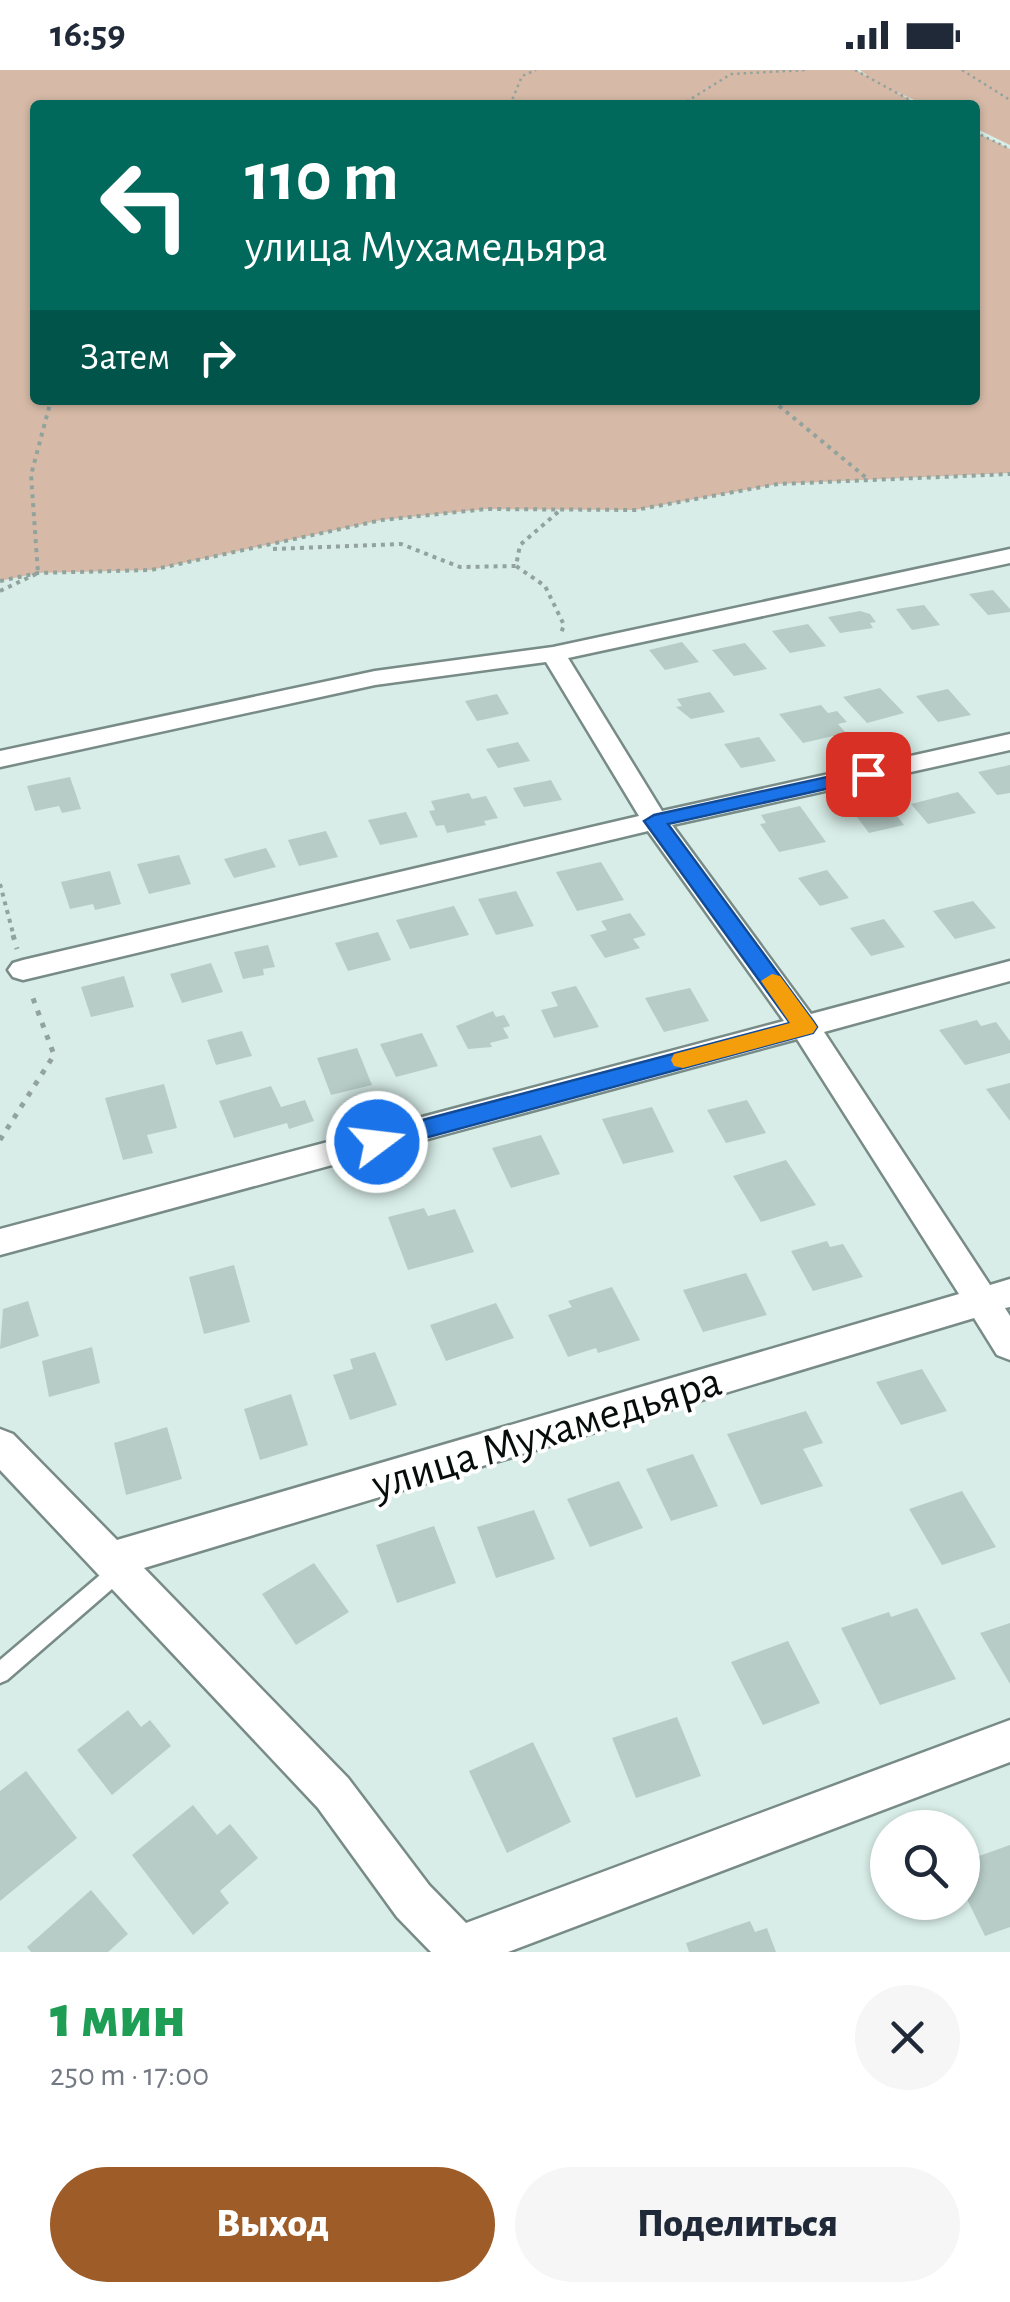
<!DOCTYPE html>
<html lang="ru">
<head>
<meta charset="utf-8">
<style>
  :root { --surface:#fff; --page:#f6f6f7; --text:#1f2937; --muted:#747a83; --accent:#9d5c28 }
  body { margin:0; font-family:"Alegreya Sans",sans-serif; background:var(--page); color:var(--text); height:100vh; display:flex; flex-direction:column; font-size:38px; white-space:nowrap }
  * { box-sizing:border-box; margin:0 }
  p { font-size:32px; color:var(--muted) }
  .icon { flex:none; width:55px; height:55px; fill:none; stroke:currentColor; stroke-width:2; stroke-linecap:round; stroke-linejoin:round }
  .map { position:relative; height:1882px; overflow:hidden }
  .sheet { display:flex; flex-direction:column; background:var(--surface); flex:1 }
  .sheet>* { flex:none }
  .hud { position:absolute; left:30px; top:30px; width:950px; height:305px; border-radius:10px; box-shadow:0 2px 8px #0004; background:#00695c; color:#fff; overflow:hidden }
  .fabs { position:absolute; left:870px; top:1740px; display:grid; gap:20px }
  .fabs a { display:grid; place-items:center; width:110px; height:110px; border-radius:50%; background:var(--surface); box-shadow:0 2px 8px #0004; font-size:50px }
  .pin { position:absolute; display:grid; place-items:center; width:85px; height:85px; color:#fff; margin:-42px; border-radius:20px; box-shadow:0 5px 15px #0006 }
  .me { position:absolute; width:110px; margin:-55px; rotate:75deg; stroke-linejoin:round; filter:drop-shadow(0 0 8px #0008) }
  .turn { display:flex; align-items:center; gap:35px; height:210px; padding:0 50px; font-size:45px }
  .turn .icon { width:130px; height:130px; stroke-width:2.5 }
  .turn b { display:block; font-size:70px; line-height:85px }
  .then { display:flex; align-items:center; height:95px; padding:0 50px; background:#0003; gap:20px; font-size:38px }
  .round { display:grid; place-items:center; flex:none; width:105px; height:105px; border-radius:52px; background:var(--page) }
  .overview { display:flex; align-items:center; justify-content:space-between; height:170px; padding:0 50px }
  h1 { font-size:60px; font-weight:800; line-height:75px; color:#1e9e55 }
  .button { display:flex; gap:20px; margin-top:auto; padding:20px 50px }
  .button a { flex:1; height:115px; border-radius:60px; background:var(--accent); color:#fff; font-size:40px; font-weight:800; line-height:115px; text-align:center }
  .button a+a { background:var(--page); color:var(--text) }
  .status { display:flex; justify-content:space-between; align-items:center; height:70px; padding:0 50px; background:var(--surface); direction:ltr }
  .status svg { height:28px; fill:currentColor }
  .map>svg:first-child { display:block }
  .green { fill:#d6baa7 }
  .building { fill:#b7ccc6 }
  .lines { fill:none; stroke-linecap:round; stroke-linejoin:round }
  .lane-casing { stroke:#788b86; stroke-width:5 }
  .street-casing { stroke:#788b86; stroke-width:5 }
  .path-far2 { stroke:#92a39e; stroke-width:2.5; stroke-dasharray:2.5 4; stroke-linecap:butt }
  .path-far1 { stroke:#92a39e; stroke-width:4; stroke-dasharray:4 5; stroke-linecap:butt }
  .path { stroke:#92a39e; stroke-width:5; stroke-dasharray:5 8; stroke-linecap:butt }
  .lane { fill:#fff; fill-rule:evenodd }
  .street { fill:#fff; fill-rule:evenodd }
  .route { fill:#1a73e8; stroke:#114b97; stroke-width:2.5 }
  .slow { fill:#f59e0b }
  .labels { text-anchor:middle; stroke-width:8; stroke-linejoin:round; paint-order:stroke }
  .near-street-label { font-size:45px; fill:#060d0b; stroke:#fff }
</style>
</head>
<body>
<div class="status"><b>16:59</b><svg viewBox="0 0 49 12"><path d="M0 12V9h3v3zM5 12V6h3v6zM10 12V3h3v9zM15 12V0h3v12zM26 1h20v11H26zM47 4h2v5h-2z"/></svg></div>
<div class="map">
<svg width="1010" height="1882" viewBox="0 0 1010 1882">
  <rect width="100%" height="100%" fill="#d8ede7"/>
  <path class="green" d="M0,0H856L920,35H35V330H975V62L1010,79V403L778,414L635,440L486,439L382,450L151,500L38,503L0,511Z
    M860,0H1010V75L975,58V35H925L875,12Z"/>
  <path class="building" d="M993,520L1010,539V542L988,545L969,524Z
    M924,535L940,555L912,560L896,539Z
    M860,541L870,544L876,552L870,553L873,558L840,563L828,547Z
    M808,554L826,576L790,583L772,561Z
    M682,572L699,592L665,600L649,580Z
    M745,573L767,599L734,606L712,580Z
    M880,618L904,643L867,653L843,627Z
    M948,619L971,645L938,652L916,626Z
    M710,622L725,642L691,649L676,637L682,636L677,629Z
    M497,624L509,644L477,651L465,631Z
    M821,635L828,643L837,641L847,652L838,654L846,663L803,673L779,644Z
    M759,667L776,691L741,698L724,674Z
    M518,672L530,691L498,698L486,679Z
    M1010,695V723L997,725L978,702Z
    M70,707L81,739L62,743L59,736L35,741L27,716Z
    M551,710L562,730L524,737L513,718Z
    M958,722L976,743L928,754L911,734Z
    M469,723L472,729L486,726L498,748L484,751L486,755L447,763L444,755L436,756L429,741L435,740L431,731Z
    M883,727L904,755L869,763L848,735Z
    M800,736L826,772L779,782L760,754L766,753L761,745Z
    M406,742L418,767L380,775L368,750Z
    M326,761L338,787L299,796L288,770Z
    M266,778L276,797L234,808L224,789Z
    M179,785L191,814L149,824L137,794Z
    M601,792L624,830L577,841L556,802Z
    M827,800L849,828L820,836L798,808Z
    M110,801L121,834L95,840L93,834L70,839L61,812Z
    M516,821L534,856L496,865L478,829Z
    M973,831L996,858L955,869L933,841Z
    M454,836L469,865L410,879L396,850Z
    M630,843L646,865L633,869L640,878L605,888L590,865L607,860L601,851Z
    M884,849L905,877L871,886L850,858Z
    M378,862L391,890L348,901L335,873Z
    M268,875L275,897L263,899L264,905L243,909L234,882Z
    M211,893L223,922L182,933L170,904Z
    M124,906L134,937L91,947L81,917Z
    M576,916L599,957L554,968L541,940L558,936L551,922Z
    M690,918L709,951L664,962L645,928Z
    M493,941L496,947L504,945L510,956L503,958L509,968L490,973L492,977L468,979L456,956Z
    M977,950L981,956L996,952L1010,971V983L965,995L939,960Z
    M242,961L252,986L216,995L207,970Z
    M422,963L438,996L396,1007L380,974Z
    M357,978L372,1015L331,1025L317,988Z
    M1010,1013V1051L986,1019Z
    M164,1014L177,1058L147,1065L153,1083L123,1090L105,1028Z
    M271,1016L281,1037L305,1030L314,1051L289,1059L287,1053L234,1068L219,1031Z
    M747,1030L766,1063L726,1073L707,1040Z
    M652,1037L674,1082L623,1094L602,1049Z
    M541,1065L560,1104L511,1118L492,1078Z
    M786,1090L816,1135L761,1152L733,1106Z
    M424,1138L428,1146L455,1139L474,1182L408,1200L388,1147Z
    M827,1171L830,1177L843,1174L863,1207L813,1221L791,1181Z
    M234,1195L250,1252L204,1264L189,1207Z
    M746,1203L767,1245L703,1262L683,1220Z
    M612,1217L640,1270L598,1283L596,1278L568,1287L548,1245L572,1237L568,1231Z
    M28,1231L39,1266L0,1279L3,1239Z
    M496,1233L514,1268L446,1291L430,1255Z
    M92,1277L100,1313L49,1327L42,1291Z
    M375,1282L397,1335L350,1350L333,1305L353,1299L350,1289Z
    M922,1299L947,1341L901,1355L876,1312Z
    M291,1324L308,1375L260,1390L244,1339Z
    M806,1341L823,1373L803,1379L823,1416L761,1435L727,1364Z
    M167,1357L182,1409L126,1425L114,1373Z
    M693,1384L718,1436L671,1451L646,1399Z
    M619,1411L643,1458L590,1477L567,1429Z
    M962,1421L996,1477L942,1495L909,1439Z
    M534,1440L555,1489L496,1508L477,1457Z
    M434,1456L456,1513L397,1533L376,1475Z
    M314,1493L349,1542L296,1575L262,1524Z
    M917,1538L956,1609L880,1635L841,1558L889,1542L891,1547Z
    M1010,1553V1614L980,1563Z
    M788,1571L820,1633L763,1655L731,1592Z
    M128,1640L141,1657L150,1650L171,1676L112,1725L77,1680Z
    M677,1647L701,1706L636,1728L612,1668Z
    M533,1672L571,1752L507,1783L469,1701Z
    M26,1701L77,1768L0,1831V1721Z
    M193,1735L217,1765L230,1754L258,1788L220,1821L229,1833L193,1865L132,1785Z
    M1010,1775V1857L985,1866L962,1819V1792Z
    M91,1820L128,1864L108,1882H31L27,1877Z
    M750,1851L755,1862L767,1858L776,1882H689L686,1873Z"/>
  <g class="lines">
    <g class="lane-casing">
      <path id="lane" d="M120,1491L127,1494L130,1500L127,1506L7,1610L0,1613V1590L113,1494Z"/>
    </g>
    <g class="street-casing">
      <path id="street" d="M1010,479V493L568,588L662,741L1010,664V680L672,755L811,944L1010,891V911L824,962L990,1215L1010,1209V1237L1005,1238L1010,1246V1290L997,1285L974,1248L144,1498L348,1708L429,1815L466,1853L1010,1650V1692L508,1882H431L397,1847L318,1738L0,1400V1359L13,1364L117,1470L959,1224L797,969L0,1185V1159L784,951L648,761L23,910L13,907L8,900L13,893L23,890L639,746L546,592L375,615L0,697V681L375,601L553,577Z"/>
    </g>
    <path class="path-far2" d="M855,0L919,35
      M962,0L1010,30
      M510,35L522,6L536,0
      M681,35L731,4L806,0
      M975,62L1010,79"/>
    <path class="path-far1" d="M772,330L869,410
      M558,442L520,475L516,496L545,516L564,555L561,563
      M273,479L401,474L460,497L516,496
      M0,511L38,503L151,500L382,450L486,439L635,440L778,414L1010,404
      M0,521L38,503L31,405L51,330
      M0,814L14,867"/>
    <path class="path" d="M13,865L17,879
      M0,1070L54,985L31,923"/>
    <use href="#lane" class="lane"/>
    <use href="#street" class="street"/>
  </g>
  <path class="route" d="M868,698L875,700V708L668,754L813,951L817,957L813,963L377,1081L368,1078L365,1072L368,1065L377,1062L790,953L644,751L654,745Z"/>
  <path class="slow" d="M772,904L780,906L813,951L817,957L813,963L683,998L674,996L671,990L674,984L790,953L761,911Z"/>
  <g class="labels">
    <g class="near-street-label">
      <text transform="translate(546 1361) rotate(-17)" y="16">улица Мухамедьяра</text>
    </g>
  </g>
</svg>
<div class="fabs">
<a><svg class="icon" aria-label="search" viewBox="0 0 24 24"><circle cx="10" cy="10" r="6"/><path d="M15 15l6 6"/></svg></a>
</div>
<div class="pin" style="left:868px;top:704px;background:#d93025"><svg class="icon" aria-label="arrive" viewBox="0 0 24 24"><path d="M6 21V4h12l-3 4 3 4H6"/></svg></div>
<svg class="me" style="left:377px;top:1072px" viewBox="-20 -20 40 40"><circle r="17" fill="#1a73e8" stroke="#fff" stroke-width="3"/><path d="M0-11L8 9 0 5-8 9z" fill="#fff"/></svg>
<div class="hud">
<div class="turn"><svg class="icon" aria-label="left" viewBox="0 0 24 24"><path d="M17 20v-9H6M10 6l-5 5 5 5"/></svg><div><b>110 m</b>улица Мухамедьяра</div></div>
<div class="then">Затем<svg class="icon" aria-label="right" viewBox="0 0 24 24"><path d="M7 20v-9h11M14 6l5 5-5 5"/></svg></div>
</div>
</div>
<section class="sheet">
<div class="overview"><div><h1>1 мин</h1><p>250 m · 17:00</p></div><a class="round"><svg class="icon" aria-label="close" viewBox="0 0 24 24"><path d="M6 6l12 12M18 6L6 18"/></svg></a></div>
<div class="button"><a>Выход</a><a>Поделиться</a></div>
</section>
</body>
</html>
